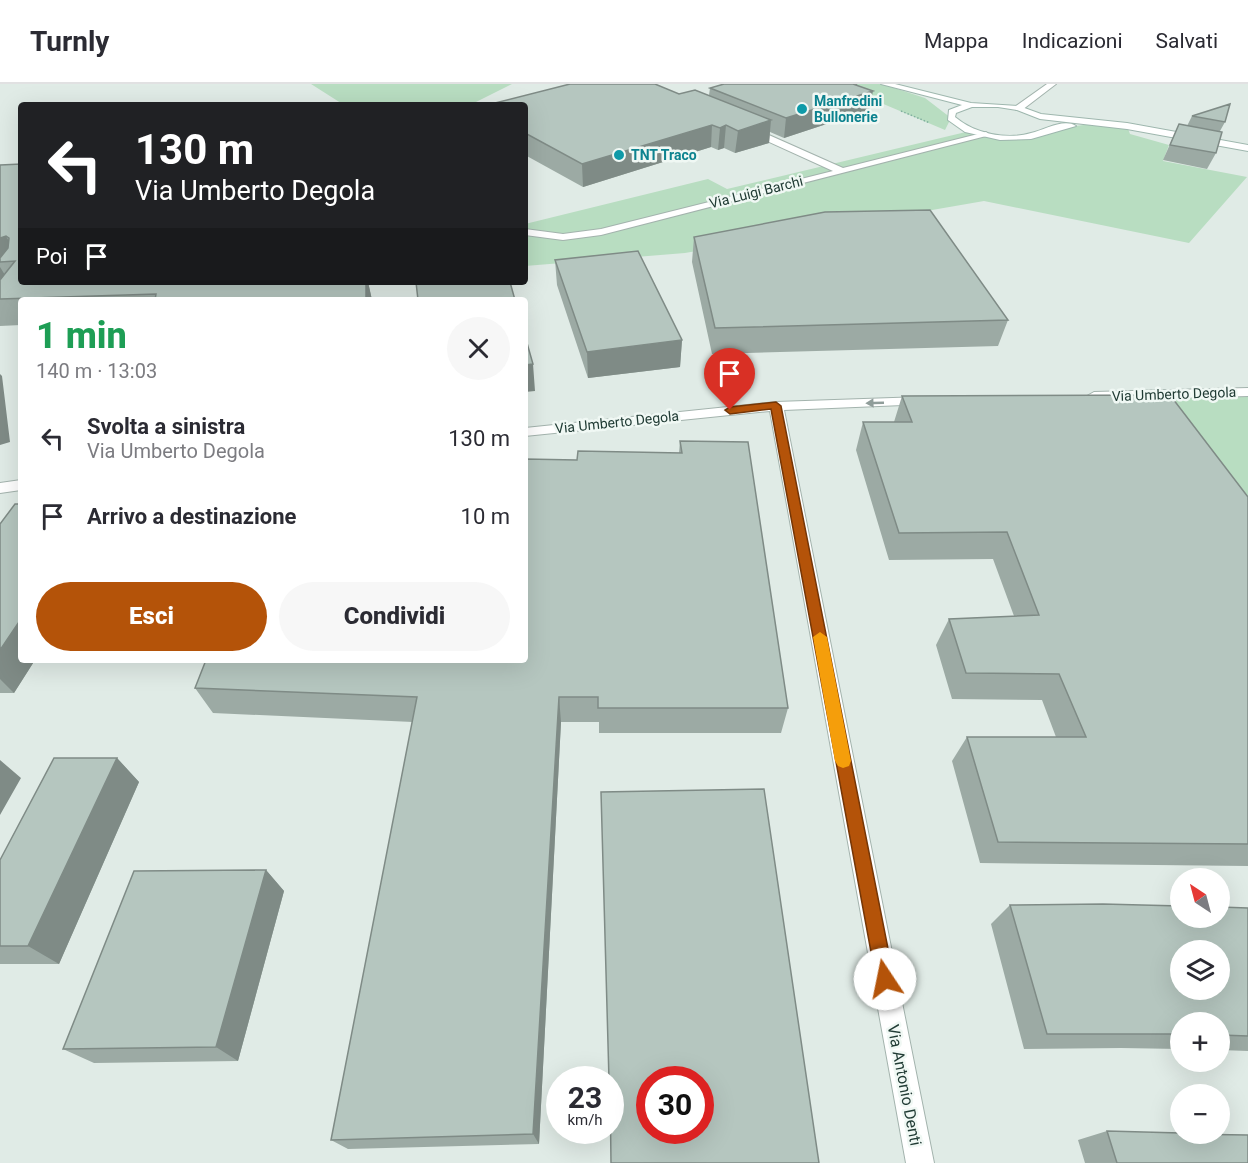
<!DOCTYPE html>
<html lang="it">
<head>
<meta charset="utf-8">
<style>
  :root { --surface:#fff; --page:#f7f7f7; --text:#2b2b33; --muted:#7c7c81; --line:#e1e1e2; --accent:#b45309 }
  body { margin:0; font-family:Roboto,sans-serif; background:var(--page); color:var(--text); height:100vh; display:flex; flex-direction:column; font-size:22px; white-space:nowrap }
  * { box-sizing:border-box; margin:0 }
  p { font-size:20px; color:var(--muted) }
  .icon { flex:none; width:33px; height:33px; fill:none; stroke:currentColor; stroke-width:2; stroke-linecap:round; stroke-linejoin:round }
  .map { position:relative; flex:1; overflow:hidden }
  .details { position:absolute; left:18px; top:213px; width:510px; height:366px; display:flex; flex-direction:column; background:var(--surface); border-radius:6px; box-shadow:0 6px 24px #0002 }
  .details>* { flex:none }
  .guide { position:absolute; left:18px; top:18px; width:510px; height:183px; border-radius:6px; box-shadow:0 6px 24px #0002; background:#202124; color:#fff; overflow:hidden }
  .needle { width:39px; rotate:324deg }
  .buttons { position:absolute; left:1170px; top:784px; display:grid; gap:12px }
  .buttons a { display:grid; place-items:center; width:60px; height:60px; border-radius:50%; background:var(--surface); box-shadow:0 6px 24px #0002; font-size:30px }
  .speed { position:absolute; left:546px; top:982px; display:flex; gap:12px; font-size:30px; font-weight:700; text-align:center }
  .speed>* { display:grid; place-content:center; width:78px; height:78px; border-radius:50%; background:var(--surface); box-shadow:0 6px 24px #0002; line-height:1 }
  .speed small { font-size:15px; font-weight:400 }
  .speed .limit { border:9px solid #d22; background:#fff; color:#111 }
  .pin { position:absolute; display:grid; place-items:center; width:51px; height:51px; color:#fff; margin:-62px -26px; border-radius:50% 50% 50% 0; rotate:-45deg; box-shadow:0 0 6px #0007 }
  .pin .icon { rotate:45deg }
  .me { position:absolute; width:66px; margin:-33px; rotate:349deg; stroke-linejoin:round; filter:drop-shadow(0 0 4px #0008) }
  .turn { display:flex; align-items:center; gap:21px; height:126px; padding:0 18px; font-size:27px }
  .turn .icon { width:78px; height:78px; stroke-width:2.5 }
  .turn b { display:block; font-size:42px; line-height:51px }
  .then { display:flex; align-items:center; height:57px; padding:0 18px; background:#0003; gap:12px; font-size:22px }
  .round { display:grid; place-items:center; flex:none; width:63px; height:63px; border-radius:32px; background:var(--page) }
  .summary { display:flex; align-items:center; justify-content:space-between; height:102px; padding:0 18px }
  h1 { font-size:36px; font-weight:800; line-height:45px; color:#1e9e55 }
  .button { display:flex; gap:12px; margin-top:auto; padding:12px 18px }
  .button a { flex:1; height:69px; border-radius:36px; background:var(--accent); color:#fff; font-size:24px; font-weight:800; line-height:69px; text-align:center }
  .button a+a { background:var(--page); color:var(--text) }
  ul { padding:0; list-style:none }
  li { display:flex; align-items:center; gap:18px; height:78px; padding:0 18px }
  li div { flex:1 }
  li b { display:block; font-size:22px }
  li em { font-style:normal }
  header { display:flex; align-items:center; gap:36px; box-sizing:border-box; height:84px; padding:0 30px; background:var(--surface); border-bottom:2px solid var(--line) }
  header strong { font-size:28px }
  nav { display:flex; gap:33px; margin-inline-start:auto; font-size:21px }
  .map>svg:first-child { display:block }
  .green { fill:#b8ddc1 }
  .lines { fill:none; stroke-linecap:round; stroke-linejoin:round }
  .minor-casing { stroke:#a3b3ad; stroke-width:2 }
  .secondary-casing { stroke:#9eb7ae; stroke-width:2 }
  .path { stroke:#80af9f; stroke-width:1.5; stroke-dasharray:1.5 2; stroke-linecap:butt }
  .minor { fill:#fff; fill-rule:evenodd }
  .secondary { fill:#fff; fill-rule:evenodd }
  .wall { fill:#9caaa4 }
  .shaded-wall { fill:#7f8b86 }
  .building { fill:#b5c6bf; stroke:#7f8b86; stroke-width:1.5; fill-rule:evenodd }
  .oneway { fill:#909d9a }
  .route { fill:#b45309; stroke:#753606; stroke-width:1.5 }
  .slow { fill:#f59e0b }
  .culture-dot { fill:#0f9aa8; stroke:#f0f8f4; stroke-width:2 }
  .labels { text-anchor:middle; stroke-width:5; stroke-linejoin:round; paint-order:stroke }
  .far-culture-label { font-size:14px; font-weight:bold; fill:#0d838f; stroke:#f0f8f4; text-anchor:start }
  .far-street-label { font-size:14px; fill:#203b34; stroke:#f0f8f4 }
  .street-label { font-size:16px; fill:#203b34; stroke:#f0f8f4 }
</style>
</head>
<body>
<header>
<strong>Turnly</strong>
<nav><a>Mappa</a><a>Indicazioni</a><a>Salvati</a></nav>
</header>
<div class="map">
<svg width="1248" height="1079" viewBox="0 0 1248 1079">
  <rect width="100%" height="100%" fill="#e0ebe6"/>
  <path class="green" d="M311,0H512L470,21H344Z
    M836,0H882L925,14L951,34L945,46Z
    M1098,39L1127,42L1130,50L1169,61L1163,77L1247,93L1189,159L984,117L685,169L525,182V140L708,95L727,105L970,47L1012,54L1046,46Z
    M1248,308V441L1163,310Z"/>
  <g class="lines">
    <g class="minor-casing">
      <path id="minor" d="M1047,0H1056L1022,26H1016V22Z
        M745,43H751L843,84L986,48L990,51L601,151L563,156L525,151V145L563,150L601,145L833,87L745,47Z
        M1248,304V312L1094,316L1087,312L1094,308Z
        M922,313L929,317L927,320L784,326L934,1079H906L770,327L525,352V344L776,318Z
        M21,396V406L0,409V399Z"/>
    </g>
    <g class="secondary-casing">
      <path id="secondary" d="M881,0H895L971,19L1019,22L1041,30L1127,39L1248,61V67L1127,45L1040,35L1017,26L998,23H972L956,29L955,33C975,50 1007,56 1031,49C1044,46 1064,34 1076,42L1031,55L1000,56L965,48L948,36L949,26L962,21Z"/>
    </g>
    <path class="path" d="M901,27L930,39"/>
    <use href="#minor" class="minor"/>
    <use href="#secondary" class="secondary"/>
  </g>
  <path class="wall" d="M724,0H857L869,26L784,54L770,48L769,59L735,69L724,64L718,66L711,63L583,103L525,71V21L679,10L709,11L710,4Z
    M1192,32L1225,38L1220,47L1216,69L1207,85L1163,76L1179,40L1187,42Z
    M0,81L21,198H368L372,216H21V241L0,242Z
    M694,153L1008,236L998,262L712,270L692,178Z
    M555,176L682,256L680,283L588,294L557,201Z
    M902,312L1248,413V782L980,779L952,677L967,653H1056L1042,616L952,615L936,561L949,535L1014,532L993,475L889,476L856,366L863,338H894Z
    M680,357L788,624L781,649H599V638H561L539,1060L348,1065L331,1056L413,638L213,629L195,604L577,376L679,369Z
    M0,440L21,576H35L14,609H0Z
    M117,674L139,698L59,880H0V776Z
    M266,786L284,807L238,977L94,979L63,965Z
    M1010,821L1248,824V967L1220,966V939H1180V965L1121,964L1024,965L991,840Z
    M1107,1047L1248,1079H1085L1078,1056Z"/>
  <path class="shaded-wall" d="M849,0H857L854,13L873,7L869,26L784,54L786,34Z
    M771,36L769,59L735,69L738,47Z
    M712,41L711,63L583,103L582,80Z
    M726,41L724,64L718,66L720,44Z
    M6,152L20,177L0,178V154Z
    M0,183L5,191L0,197Z
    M366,198H368L372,216H366Z
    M682,256L680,283L588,294L587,268Z
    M533,280L535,307L525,308V281Z
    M0,290L2,292L10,358L0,361Z
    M21,535V576H35L14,609L0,595V566Z
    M559,613L561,638L539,1060L533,1050Z
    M117,674L139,698L59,880L28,862Z
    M0,676L21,694L0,731Z
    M266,786L284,807L238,977L216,963Z"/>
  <path class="building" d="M570,0H655L679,10L695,6L771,36L738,47L726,41L720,44L712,41L582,80L525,49V21H487Z
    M724,0H853L873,7L786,34L710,4Z
    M1230,20L1225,38L1192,32Z
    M1179,40L1222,48L1216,69L1170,61Z
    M21,80V198H246V199L257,198H366V216H155L156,210L0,215V196L15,177L0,178V174L8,164L9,154L6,152L0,154V81Z
    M930,126L1008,236L715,244L694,153L825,128Z
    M638,167L682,256L587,268L555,176Z
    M416,198H510L515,216H418Z
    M525,252L533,280L525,281Z
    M1170,311L1248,413V760L998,758L967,653H1086L1059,590L966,589L949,535L1039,531L1007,448L899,449L863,338H912L902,312Z
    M680,357L748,358L788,624H598V613H559L533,1050L331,1056L417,613L195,604L206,576H525V375L577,376L578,367L682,369Z
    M15,420H21V535L0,566V440Z
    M54,674H117L28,862H0V776Z
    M764,705L819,1079H611L610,996H609L601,708ZM650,996H700V1047H650Z
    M266,786L216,963L63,965L134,787Z
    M1103,820L1180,822V834H1220V823L1248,824V952L1220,951V939H1180V950H1047L1010,821ZM1180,867H1220V906H1180Z
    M1107,1047L1180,1049V1050L1248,1051V1079H1117Z"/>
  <defs><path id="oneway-solid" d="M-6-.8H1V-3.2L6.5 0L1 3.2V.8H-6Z" transform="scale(1.5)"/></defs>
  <use class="oneway" href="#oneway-solid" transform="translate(875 319) rotate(178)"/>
  <path class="route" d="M776,318L781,322L894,895L892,902L885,905L878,902L876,895L771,325L730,330L725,326L730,323Z"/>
  <path class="slow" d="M820,548L827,553L851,677L849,682L843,684L838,682L835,677L813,553Z"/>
  <g class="culture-dot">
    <circle cx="802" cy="25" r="6"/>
    <circle cx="619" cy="71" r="6"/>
  </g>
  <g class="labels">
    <g class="far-culture-label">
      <text x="814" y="22">Manfredini<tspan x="814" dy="16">Bullonerie</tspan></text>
      <text x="631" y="76">TNT Traco</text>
    </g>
    <g class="far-street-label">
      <text transform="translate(756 108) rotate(-14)" y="5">Via Luigi Barchi</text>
      <text transform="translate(1174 310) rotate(-2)" y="5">Via Umberto Degola</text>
      <text transform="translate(617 338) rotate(-6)" y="5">Via Umberto Degola</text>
    </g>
    <g class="street-label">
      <text transform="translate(905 1001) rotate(79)" y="6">Via Antonio Denti</text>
    </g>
  </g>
</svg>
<div class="buttons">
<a><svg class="needle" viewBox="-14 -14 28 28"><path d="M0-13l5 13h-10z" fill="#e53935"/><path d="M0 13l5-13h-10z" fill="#7c7c81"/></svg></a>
<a><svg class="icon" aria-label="layers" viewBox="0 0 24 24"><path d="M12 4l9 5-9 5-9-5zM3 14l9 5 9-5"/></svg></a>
<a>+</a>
<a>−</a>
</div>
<div class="speed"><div>23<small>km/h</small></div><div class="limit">30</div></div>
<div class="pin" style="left:730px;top:326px;background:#d93025"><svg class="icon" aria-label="arrive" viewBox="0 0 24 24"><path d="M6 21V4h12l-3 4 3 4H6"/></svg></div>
<svg class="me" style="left:885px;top:895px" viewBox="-20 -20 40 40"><circle r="19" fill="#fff"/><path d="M0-13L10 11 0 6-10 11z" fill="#b45309"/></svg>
<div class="guide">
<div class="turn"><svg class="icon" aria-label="left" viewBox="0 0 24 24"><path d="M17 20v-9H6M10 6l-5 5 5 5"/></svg><div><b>130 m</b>Via Umberto Degola</div></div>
<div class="then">Poi<svg class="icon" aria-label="arrive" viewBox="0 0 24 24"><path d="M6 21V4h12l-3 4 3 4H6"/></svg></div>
</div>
<section class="details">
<div class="summary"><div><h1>1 min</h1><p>140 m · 13:03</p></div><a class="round"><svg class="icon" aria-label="close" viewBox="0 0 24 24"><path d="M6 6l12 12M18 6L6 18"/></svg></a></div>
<ul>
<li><svg class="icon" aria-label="left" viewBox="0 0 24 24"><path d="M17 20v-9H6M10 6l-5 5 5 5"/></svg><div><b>Svolta a sinistra</b><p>Via Umberto Degola</p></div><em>130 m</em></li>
<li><svg class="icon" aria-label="arrive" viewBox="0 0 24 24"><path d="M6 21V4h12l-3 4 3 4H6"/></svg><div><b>Arrivo a destinazione</b></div><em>10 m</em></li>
</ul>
<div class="button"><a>Esci</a><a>Condividi</a></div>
</section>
</div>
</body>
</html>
